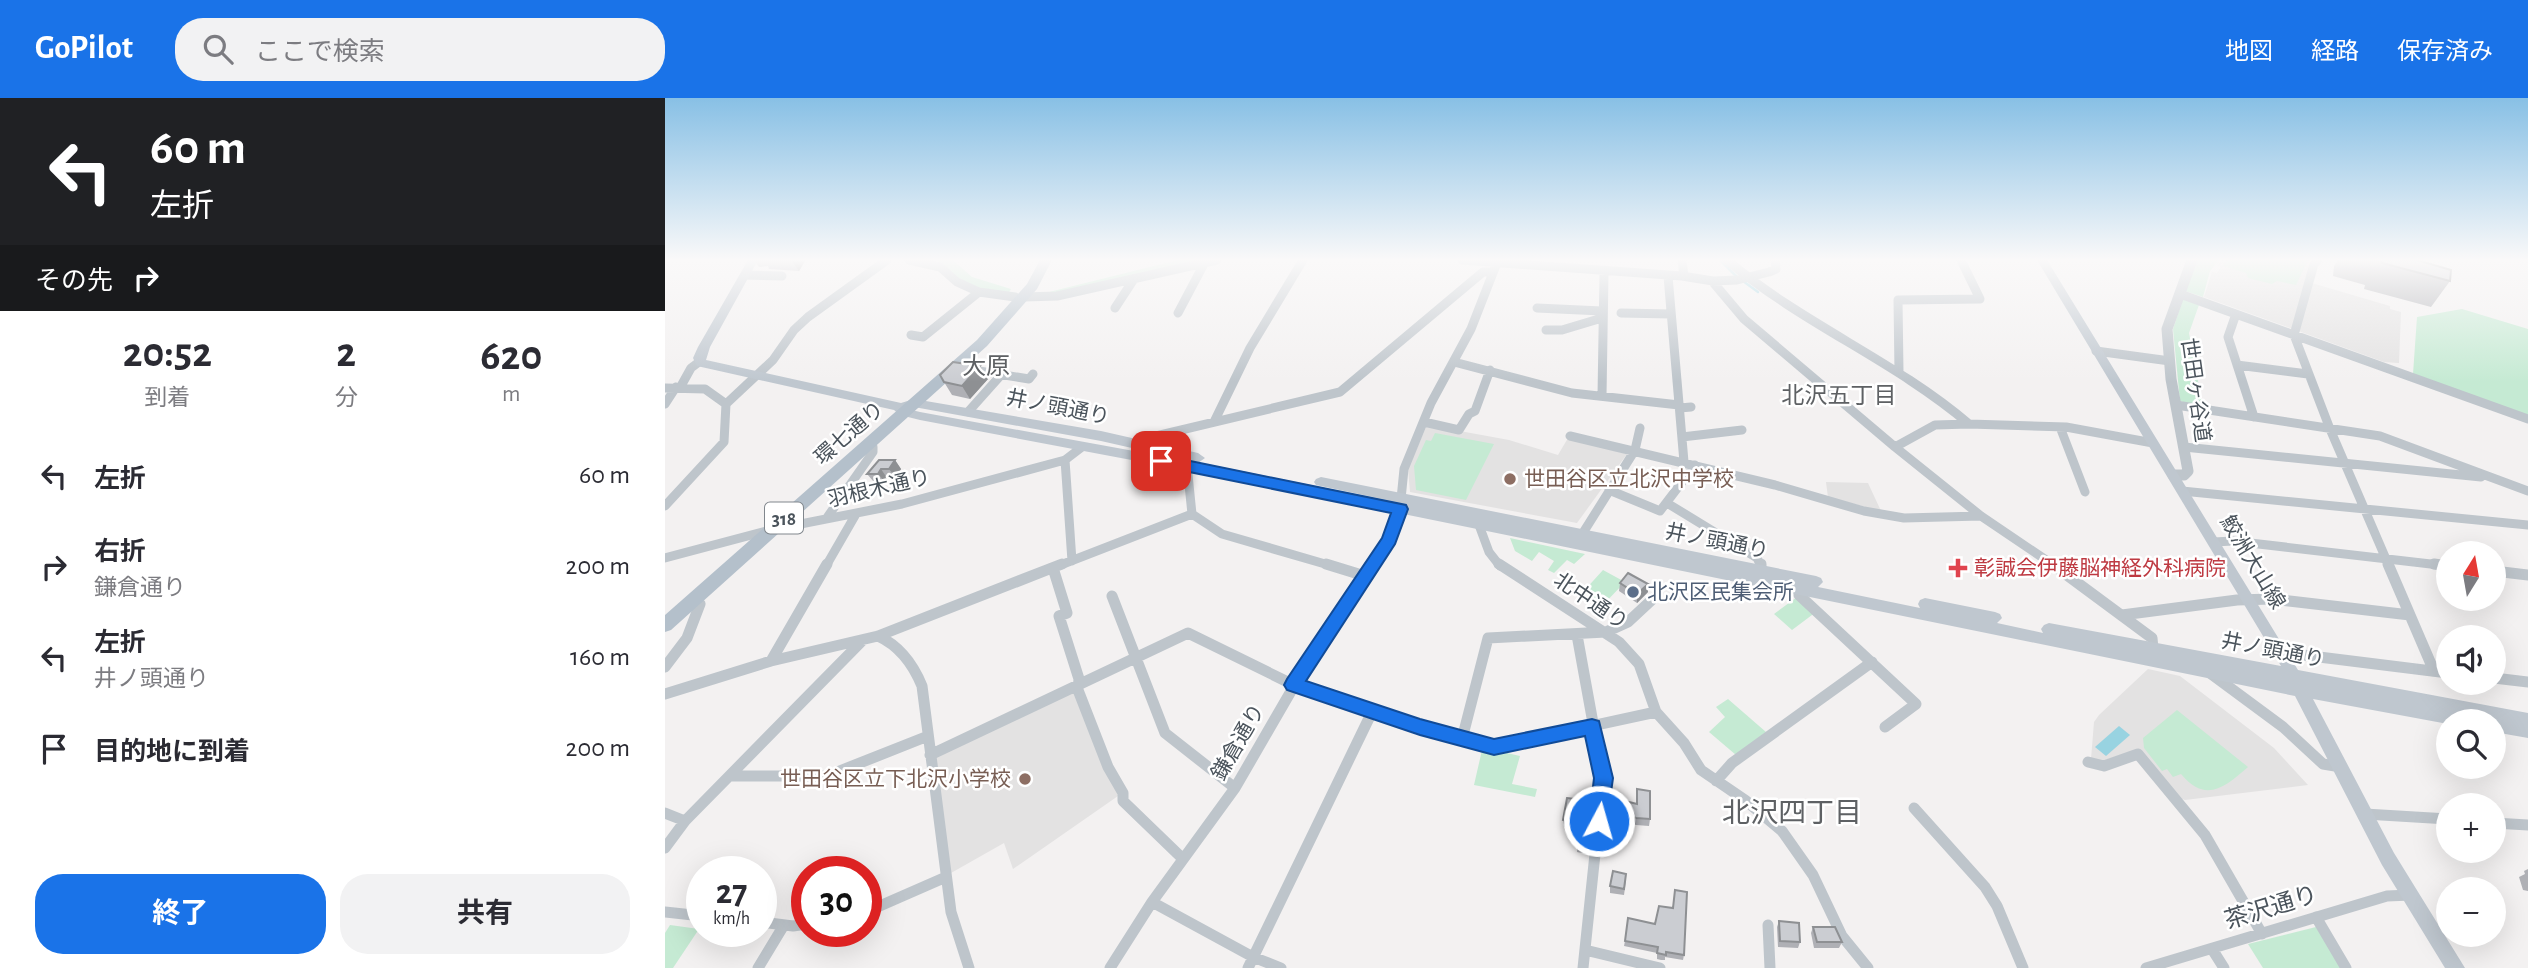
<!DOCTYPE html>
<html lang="ja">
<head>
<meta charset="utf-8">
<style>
  :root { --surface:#fff; --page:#f2f2f3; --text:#2b2b33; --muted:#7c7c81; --accent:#1a73e8 }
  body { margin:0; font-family:"Alegreya Sans","Noto Sans JP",sans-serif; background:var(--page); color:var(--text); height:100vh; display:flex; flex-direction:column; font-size:26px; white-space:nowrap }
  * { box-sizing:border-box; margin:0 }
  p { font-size:23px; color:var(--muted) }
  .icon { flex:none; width:38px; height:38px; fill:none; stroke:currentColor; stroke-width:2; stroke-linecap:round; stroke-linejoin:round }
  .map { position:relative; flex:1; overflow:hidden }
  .drawer { display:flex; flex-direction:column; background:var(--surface); width:665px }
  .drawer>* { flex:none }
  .guide { background:#202124; color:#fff; overflow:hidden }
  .needle { width:46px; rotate:11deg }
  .controls { position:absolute; left:1771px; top:443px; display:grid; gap:14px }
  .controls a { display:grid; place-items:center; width:70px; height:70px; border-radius:50%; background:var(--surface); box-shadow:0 7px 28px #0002; font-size:35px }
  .speed { position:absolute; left:21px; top:758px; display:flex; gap:14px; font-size:35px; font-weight:700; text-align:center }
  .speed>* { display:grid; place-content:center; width:91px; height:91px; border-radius:50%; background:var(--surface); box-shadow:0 7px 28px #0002; line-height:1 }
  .speed small { font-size:18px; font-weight:400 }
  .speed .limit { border:10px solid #d22; background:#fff; color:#111 }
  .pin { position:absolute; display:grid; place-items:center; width:60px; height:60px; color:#fff; margin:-30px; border-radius:14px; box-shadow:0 4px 10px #0006 }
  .me { position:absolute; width:77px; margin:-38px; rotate:6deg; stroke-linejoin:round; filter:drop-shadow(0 0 5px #0008) }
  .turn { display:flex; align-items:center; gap:24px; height:147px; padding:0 35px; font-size:32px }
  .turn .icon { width:91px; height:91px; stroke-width:2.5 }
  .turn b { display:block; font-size:49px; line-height:60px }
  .then { display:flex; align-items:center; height:66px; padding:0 35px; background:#0003; gap:14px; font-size:26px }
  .eta { display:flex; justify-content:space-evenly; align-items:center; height:119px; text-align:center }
  .eta b { font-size:42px; font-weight:700; line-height:49px }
  .primary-button { display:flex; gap:14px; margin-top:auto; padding:14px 35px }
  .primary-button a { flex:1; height:80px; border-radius:28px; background:var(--accent); color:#fff; font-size:28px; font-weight:700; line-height:80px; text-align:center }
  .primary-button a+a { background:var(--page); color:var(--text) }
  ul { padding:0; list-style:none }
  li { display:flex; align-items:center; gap:21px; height:91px; padding:0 35px }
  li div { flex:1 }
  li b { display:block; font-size:26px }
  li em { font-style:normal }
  header { display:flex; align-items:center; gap:42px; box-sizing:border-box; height:98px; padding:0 35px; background:var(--accent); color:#fff }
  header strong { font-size:33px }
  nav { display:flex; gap:38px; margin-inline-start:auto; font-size:24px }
  .search { width:490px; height:63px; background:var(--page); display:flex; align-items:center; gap:18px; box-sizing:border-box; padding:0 24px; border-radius:28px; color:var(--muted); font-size:26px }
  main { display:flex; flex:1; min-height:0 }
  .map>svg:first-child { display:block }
  .education { fill:#e3e2e2 }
  .green { fill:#c5ead3 }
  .water { fill:#98d3e1 }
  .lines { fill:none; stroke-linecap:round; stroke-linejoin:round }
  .stream { stroke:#98d3e1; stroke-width:2.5 }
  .minor-far1 { stroke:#bec5cb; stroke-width:9 }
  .minor { stroke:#bec5cb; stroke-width:11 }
  .tertiary { stroke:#bec5cb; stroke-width:11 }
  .secondary { fill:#bfc7cf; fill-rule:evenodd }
  .primary { fill:#b4c0cb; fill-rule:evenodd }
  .wall { fill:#afb0b5 }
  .shaded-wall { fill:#8e9093 }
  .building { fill:#cbcdd2; stroke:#8e9093; stroke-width:2 }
  .route { fill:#1a73e8; stroke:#114b97; stroke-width:2 }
  .education-dot { fill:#8d6e63; stroke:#fff; stroke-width:2.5 }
  .health-dot { fill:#e0444e; stroke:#fff; stroke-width:2.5 }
  .service-dot { fill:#5c6f8a; stroke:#fff; stroke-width:2.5 }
  .labels { text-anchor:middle; stroke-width:5; stroke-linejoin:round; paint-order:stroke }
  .shield { fill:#fff; stroke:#81878d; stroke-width:2 }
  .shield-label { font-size:19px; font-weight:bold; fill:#4b545c }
  .street-label { font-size:21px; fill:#4b545c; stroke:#fff }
  .education-label { font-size:21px; fill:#785e54; stroke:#fff; text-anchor:start }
  .health-label { font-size:21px; fill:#be3a42; stroke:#fff; text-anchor:start }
  .service-label { font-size:21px; fill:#4e5e75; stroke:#fff; text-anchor:start }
  .neighbourhood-label { font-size:23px; fill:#5e6164; stroke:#fff }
  .quarter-label { font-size:24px; fill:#5e6164; stroke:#fff }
  .near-street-label { font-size:24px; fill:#4b545c; stroke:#fff }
  .near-neighbourhood-label { font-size:28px; fill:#5e6164; stroke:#fff }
</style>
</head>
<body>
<header>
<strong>GoPilot</strong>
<div class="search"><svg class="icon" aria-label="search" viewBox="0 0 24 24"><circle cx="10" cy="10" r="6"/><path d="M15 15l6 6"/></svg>ここで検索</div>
<nav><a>地図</a><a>経路</a><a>保存済み</a></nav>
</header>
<main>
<section class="drawer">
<div class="guide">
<div class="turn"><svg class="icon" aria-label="left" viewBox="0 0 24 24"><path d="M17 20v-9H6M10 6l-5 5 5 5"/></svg><div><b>60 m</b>左折</div></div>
<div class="then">その先<svg class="icon" aria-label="right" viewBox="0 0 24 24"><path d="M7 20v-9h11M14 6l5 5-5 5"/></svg></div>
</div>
<div class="eta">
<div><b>20:52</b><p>到着</p></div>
<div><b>2</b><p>分</p></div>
<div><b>620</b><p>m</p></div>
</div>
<ul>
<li><svg class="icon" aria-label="left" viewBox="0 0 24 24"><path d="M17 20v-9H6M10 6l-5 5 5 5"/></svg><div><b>左折</b></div><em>60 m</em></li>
<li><svg class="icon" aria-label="right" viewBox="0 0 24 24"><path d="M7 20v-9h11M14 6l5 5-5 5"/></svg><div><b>右折</b><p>鎌倉通り</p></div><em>200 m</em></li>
<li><svg class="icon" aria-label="left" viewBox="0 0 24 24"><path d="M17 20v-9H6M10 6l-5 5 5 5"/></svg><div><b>左折</b><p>井ノ頭通り</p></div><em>160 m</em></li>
<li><svg class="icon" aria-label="arrive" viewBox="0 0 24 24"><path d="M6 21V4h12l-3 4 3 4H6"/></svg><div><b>目的地に到着</b></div><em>200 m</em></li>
</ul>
<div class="primary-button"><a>終了</a><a>共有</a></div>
</section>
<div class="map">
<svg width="1863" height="870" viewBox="0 0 1863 870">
  <rect width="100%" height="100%" fill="#f3f1f1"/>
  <path class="education" d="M1555,162H1648L1640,183L1725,208V211L1736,214L1734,265L1719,264L1539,199L1547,174L1552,175L1556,169L1552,167Z
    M762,327L844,342L893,357L903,340L962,356L912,425L745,394L743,371Z
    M1161,384L1203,385L1216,413L1163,399Z
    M1483,571L1515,578L1609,650L1643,687L1520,702L1514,700L1474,651L1437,663L1426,661L1429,624L1434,617Z
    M410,593L453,691V698L348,771L339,745L286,775L270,658Z"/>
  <path class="green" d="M272,162H288L307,179L346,191L343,196C314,193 292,184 272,162Z
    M513,162H546L395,196L380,195Z
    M1533,162H1554L1545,173L1538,199L1520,193Z
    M1562,162H1643L1631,187L1612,183L1607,186L1583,180L1581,175L1558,168Z
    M1518,201L1535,204L1524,235L1538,310L1515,303L1508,231Z
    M1797,211L1863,231V317L1748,276L1752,219Z
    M770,335L829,346L801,402L751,392L749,368L761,342L766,343Z
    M845,440L920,456L909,466L902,462L889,475L883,472L889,463L874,454L867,463L850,453Z
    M938,472L960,484L937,508L918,494Z
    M1132,499L1151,514L1127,532L1109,516Z
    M1063,601L1101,634L1071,657L1044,634L1060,619L1051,609Z
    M1512,612L1583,669C1560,689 1541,706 1516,676L1508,679L1502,671L1497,673L1479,650L1478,640Z
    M820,650L855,658L847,686L872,691L870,699L809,687L817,652Z
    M5,827L34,831L8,870H0V835Z
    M1651,829L1677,870H1598L1583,846Z"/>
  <path class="water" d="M1454,628L1465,637L1441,658L1430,649Z"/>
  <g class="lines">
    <path class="stream" d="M1055,162L1072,179
      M1078,183L1093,194"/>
    <path class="minor-far1" d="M244,162L275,169L292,184L314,194L350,199
      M797,162L1017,178L1048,183L1072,182L1104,174L1111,171L1110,162
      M1017,162L1019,178
      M1062,162C1137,226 1229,262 1304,326
      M1653,162L1649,166L1629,237L1665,331L1724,468
      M80,177L117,178
      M1003,178L1019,364
      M1047,183L1079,221L1230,349L1316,418L1390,468
      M1515,196L1863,321
      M359,199L392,198L552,162
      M450,210L469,181
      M872,210L937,213
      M513,215L540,164
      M956,215L1006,216
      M1571,216L1563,239L1589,319
      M881,232H897L937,220
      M246,237L258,239L314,194
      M1431,253L1505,263
      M789,264L907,295L1014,307
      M1572,267L1643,276
      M308,272L364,281L368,276
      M1234,274L1233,202L1315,201L1296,162
      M16,288L26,270L34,264
      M0,290L40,291L61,306L59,344L0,408
      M937,298L939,175
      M0,306L11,289
      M61,306L108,262L129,232L143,219L222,162
      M1511,307L1715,338L1863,393
      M1015,310L1026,309
      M303,314L336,277
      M549,324L585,250L638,162
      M759,324L794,332L804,316L810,313L825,272
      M1395,329L1420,394
      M905,338L1110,387L1199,413L1239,420L1316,418
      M1017,339L1077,332
      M483,349L491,338L675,294L818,174H828
      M1230,349L1270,327L1304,326L1401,329L1488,345
      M1519,349L1816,379
      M400,362L407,463
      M522,367L527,416
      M944,392L995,413L1030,367
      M1517,393L1863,427
      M1002,405L1092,460L1096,468
      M527,416L557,436L667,468
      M161,421L208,354V349L202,347
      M814,427L824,454L835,468
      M916,438L970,352L975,330
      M1549,444L1568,443L1783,468
      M0,460L105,432L237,406L400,362L417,349
      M161,468L191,416
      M393,468L527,416
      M706,468L724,442L735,411L739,371L766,305L806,231L833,162"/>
    <path class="minor" d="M661,466L700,478
      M834,466L954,544L974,566L991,614L1019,645L1036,672L1080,702L1117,733L1148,777L1177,838L1203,870
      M1096,466V473
      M1387,466L1487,540L1488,551
      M1723,466L1769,573
      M1769,466L1783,468
      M388,470L402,515L394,518L414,581L413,592L443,669L458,695V703L517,760
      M1829,473L1863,477
      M1135,491L1134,497L1251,606L1220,629
      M447,498L500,635L570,690
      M1457,517L1572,502L1607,501L1745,517
      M912,537L938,680L918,870
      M213,538C235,548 248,566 257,588L286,814L304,870
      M1620,560L1630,556L1783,575
      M106,563L162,466
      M0,569L22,540L35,506L29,501
      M1545,575L1618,629L1658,666L1676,669
      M1829,580L1863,584
      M0,596L106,563L213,538L397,466
      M797,641L823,540L941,534L963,524L992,497
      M265,657L523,535L633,589L756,629L829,649L991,614
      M1423,664L1439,668L1473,656L1540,737L1597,836
      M66,678H162L263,638
      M1051,683L1067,665L1207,564
      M1249,710L1320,789L1332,808L1358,870
      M0,715L20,723
      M1700,716L1783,721
      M1829,725L1863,727
      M0,750L20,723L198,542
      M487,804L588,859L616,870
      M0,814L37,818
      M201,814L281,779
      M1651,819L1681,870
      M96,824L128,828L142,826
      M1103,827L1105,870
      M1547,851L1559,870
      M920,852L995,870
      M93,870L119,827
      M445,870L487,804L570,690L658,538L707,466
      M583,870L707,614
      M1481,870L1722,798L1746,797"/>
    <path class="tertiary" d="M1508,377H1519L1523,373L1506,281L1502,231L1527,162"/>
    <path class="secondary" d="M83,162H93L45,249L41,262L236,305L249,301L436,333L533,355L540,360L533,365L436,343L249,309L243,311L255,314L562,370L736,405L651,387L649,384L651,381L656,379L1151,478L1156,480L1158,484L1153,489L1255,510L1253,506L1255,502L1260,500L1330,514L1335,516L1337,520L1332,525L1378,535L1376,531L1379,527L1384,525L1616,568L1372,162H1382L1633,572L1863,615V640L1829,634V623L1810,619L1812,623H1783V626L1648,601L1729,755L1800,870H1780L1717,767L1630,598L562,380L255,322L235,317L229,312L32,268L28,260L33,249Z"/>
    <path class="primary" d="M375,162H387L372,191L322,248L6,532L0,534V517L312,242L362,186Z"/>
  </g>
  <path class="wall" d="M89,162H139L140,163L134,173L104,171L103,168L94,169Z
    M1673,162H1752L1785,183L1766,209L1699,191L1700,187L1668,178L1669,168Z
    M323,281L305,301L287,297L279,284Z
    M230,362L236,371L231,380H222L220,384H209L202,376Z
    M955,485L983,494L972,505L954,493Z
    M927,710L922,756L912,754L914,731L899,729L898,722Z
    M942,711L985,721L984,728L971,727L942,718Z
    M1863,771V793L1858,792L1854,779L1860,776L1859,773Z
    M961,782L959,797L945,795V788Z
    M1114,823L1135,844L1133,850L1113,849L1112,829Z
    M990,826L1019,857L1018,862L1000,859V862H996L992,861V855L959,848L960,843Z
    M1148,829L1177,844L1174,850H1149L1146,835Z"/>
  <path class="shaded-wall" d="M126,162H139L140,163L134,173Z
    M315,268L323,281L305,301L297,288Z
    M230,362L236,371L231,380L224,371Z
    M216,371L222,380L220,384L213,376Z
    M983,486V494L972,505V496Z"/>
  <path class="building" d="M1717,162H1752L1786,172L1785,183L1717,165Z
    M288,264L315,268L297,288L279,284L275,277Z
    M214,362H230L224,371H216L213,376H202Z
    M963,475L983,486L972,496L955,485Z
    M972,691L985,693V721L971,720L942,711L944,699L972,706Z
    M902,700L926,703L922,749L912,748L915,724L898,722Z
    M948,773L961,776L959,791L945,788Z
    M1010,792L1022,794L1019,857L1001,854V857L992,855L993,849L960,843L963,820L990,826L994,808L1008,810Z
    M1114,823L1134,825L1135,844L1115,843Z
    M1148,829H1170L1177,844H1152Z"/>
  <linearGradient id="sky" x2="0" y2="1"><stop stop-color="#88c0e5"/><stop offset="0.57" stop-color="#faf9f9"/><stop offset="1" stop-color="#faf9f9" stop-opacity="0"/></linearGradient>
  <rect width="1863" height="284" fill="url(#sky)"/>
  <path class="route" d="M496,357L741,407L743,411L730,446L641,583L755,621L829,641L927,621L934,623L948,680L941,730L934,733L927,730L924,723L929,680L920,638L829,657L755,637L622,592L619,587L622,581L717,440L726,415L490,367L488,363Z"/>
  <g class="education-dot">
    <circle cx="845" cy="381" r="7"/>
    <circle cx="360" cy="681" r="7"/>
  </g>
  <path class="health-dot" d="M1289.5 459.5h7v7h7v7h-7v7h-7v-7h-7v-7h7z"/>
  <circle class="service-dot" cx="968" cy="494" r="7"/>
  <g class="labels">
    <rect class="shield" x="100" y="404.5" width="38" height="31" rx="5"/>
    <g class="shield-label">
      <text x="119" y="427">318</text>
    </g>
    <g class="street-label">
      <text transform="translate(1531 292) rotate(82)" y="7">世田ヶ谷道</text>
      <text transform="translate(393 309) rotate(11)" y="7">井ノ頭通り</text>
      <text transform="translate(184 335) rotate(-41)" y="7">環七通り</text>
      <text transform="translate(214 390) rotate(-13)" y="7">羽根木通り</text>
      <text transform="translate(1052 443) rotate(11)" y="7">井ノ頭通り</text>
      <text transform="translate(1588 464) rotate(59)" y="7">鮫洲大山線</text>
      <text transform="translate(926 503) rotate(34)" y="7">北中通り</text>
      <text transform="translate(1608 552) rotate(11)" y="7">井ノ頭通り</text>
      <text transform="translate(573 644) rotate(-60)" y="7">鎌倉通り</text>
    </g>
    <g class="education-label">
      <text x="859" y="388">世田谷区立北沢中学校</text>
      <text x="346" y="688" text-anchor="end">世田谷区立下北沢小学校</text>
    </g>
    <g class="health-label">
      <text x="1309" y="477">彰誠会伊藤脳神経外科病院</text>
    </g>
    <g class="service-label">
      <text x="982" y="501">北沢区民集会所</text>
    </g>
    <g class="neighbourhood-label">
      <text x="1174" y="305">北沢五丁目</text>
    </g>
    <g class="quarter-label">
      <text x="321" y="276">大原</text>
    </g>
    <g class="near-street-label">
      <text transform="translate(1606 809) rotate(-17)" y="8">茶沢通り</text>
    </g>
    <g class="near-neighbourhood-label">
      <text x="1127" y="724">北沢四丁目</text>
    </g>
  </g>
</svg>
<div class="controls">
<a><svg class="needle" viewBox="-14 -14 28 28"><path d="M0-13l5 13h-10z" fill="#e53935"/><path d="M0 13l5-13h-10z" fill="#7c7c81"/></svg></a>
<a><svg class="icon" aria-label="sound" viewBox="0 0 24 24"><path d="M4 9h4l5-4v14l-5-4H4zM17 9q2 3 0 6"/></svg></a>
<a><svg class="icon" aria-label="search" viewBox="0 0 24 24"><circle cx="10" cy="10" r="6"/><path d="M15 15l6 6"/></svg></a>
<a>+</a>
<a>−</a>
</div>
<div class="speed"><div>27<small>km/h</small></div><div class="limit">30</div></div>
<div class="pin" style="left:496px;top:363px;background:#d93025"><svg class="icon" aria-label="arrive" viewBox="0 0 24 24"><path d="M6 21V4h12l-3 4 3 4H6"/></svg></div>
<svg class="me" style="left:934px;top:723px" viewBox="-20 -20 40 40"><circle r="17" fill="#1a73e8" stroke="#fff" stroke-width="3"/><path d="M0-11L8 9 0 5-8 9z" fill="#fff"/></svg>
</div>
</main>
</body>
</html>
